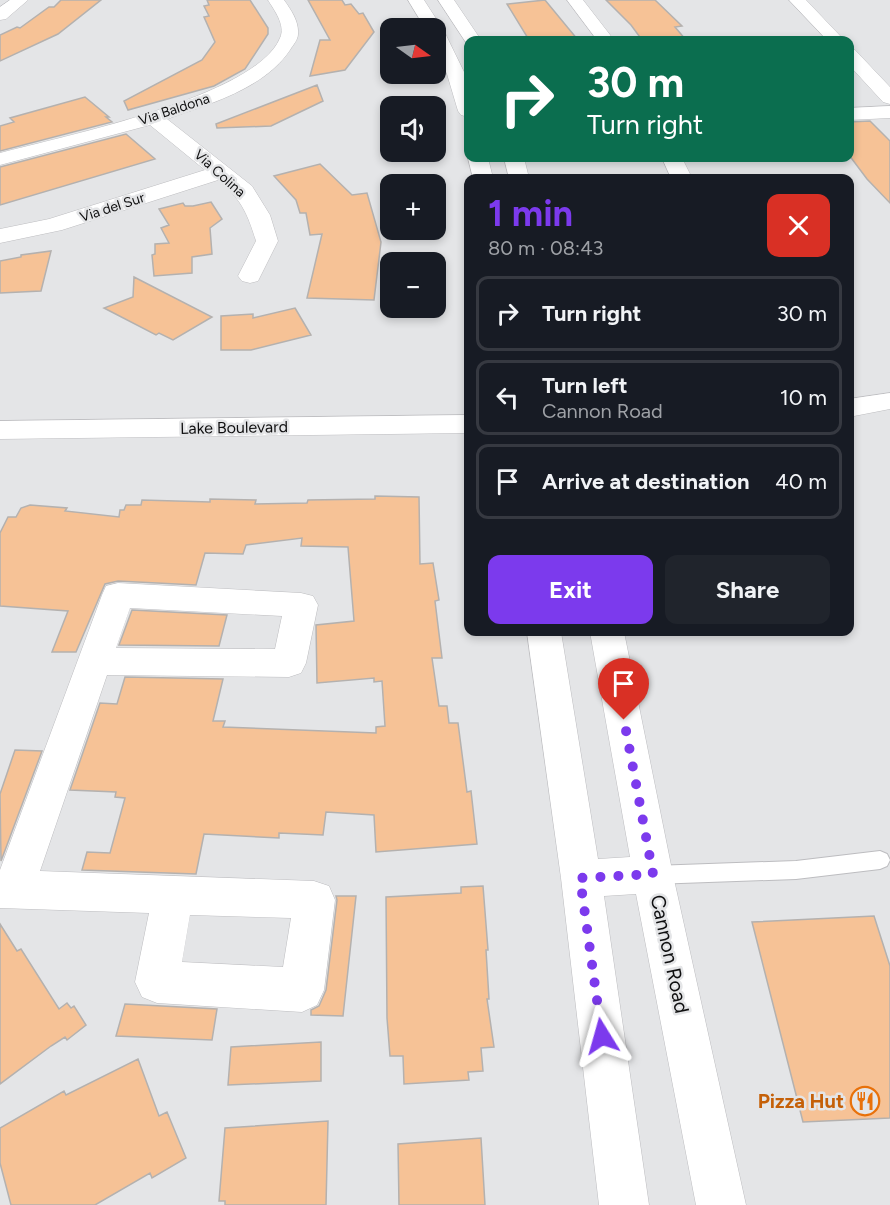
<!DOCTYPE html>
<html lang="en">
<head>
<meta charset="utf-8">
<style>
  :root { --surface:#171b24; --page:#20242c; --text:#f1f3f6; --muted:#9ea1a6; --line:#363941; --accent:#7c3aed }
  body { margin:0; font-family:Figtree,sans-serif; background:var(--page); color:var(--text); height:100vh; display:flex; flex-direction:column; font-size:22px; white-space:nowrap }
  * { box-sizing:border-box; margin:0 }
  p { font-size:20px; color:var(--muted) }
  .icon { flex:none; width:33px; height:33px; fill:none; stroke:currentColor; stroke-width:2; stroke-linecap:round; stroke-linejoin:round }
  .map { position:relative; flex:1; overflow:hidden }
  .side { position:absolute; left:464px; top:174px; width:390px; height:462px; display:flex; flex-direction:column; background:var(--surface); border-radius:12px; box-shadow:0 3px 9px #0003 }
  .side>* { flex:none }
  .hud { position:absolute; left:464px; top:36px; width:390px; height:126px; border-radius:12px; box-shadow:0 3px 9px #0003; background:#0b6e4f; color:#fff; overflow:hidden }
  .needle { width:39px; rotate:104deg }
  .fabs { position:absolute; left:380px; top:18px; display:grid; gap:12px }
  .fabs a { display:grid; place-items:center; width:66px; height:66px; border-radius:12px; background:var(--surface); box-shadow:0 3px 9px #0003; font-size:30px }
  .pin { position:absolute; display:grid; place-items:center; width:51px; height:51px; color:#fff; margin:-62px -26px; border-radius:50% 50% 50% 0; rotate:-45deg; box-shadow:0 0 6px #0007 }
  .pin .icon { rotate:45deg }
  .me { position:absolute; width:66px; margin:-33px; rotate:352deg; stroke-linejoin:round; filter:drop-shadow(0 0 4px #0008) }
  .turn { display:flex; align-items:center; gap:21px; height:126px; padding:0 24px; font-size:27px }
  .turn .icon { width:78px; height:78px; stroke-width:2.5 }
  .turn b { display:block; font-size:42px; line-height:51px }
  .round { display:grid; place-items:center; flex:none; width:63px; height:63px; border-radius:12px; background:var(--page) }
  .overview { display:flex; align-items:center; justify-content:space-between; height:102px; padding:0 24px }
  h1 { font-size:36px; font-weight:700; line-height:45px; color:var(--accent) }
  .button { display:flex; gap:12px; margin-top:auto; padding:12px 24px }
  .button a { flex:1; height:69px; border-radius:12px; background:var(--accent); color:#fff; font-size:24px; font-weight:700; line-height:69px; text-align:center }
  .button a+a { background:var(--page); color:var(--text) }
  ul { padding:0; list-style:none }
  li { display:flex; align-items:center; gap:18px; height:75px; margin:0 12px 9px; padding:0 12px; border:3px solid var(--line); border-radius:12px }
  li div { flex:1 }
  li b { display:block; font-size:22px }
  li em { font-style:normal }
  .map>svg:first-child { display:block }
  .building { fill:#f6c296; stroke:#b4b1af; stroke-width:1.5 }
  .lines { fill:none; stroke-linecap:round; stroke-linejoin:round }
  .service-casing { stroke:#bdbdc0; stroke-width:2 }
  .minor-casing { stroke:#bdbdc0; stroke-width:1 }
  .tertiary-casing { stroke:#bdbdc0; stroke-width:1 }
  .secondary-casing { stroke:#bdbdc0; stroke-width:1 }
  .service { fill:#fff; fill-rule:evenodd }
  .minor { fill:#fff; fill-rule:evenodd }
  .tertiary { fill:#fff; fill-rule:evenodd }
  .secondary { fill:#fff; fill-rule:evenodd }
  .route { stroke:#7c3aed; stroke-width:10; stroke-dasharray:0 18 }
  .labels { text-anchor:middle; stroke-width:5; stroke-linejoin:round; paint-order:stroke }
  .far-street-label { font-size:14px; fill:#0f0f10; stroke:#e4e5e7 }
  .street-label { font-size:16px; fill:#0f0f10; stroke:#e4e5e7 }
  .near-street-label { font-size:20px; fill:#0f0f10; stroke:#e4e5e7 }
  .near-food-label { font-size:20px; font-weight:bold; fill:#c56008; stroke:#e4e5e7; text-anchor:end }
</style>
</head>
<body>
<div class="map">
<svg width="890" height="1205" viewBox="0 0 890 1205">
  <rect width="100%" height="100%" fill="#e4e5e7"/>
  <path class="building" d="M61,0H101L58,34L0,61V35L17,27L20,28L49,7H54Z
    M207,0H250L268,28V34L245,69L214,86L128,110L124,101L202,60L215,42L204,17L209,16L204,6L209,5Z
    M308,0H342L345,5L351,4L359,14L363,13L374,32L345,70L310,76L320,40H330Z
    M545,0L578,40H529L507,4Z
    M606,0H655L682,26L675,27L686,40H642L631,25Z
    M317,85L323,101L271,126L217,128L216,124Z
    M85,97L109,117H106L112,122L0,151V126L14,122L10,118Z
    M870,121L890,141V203L867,179L849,155V122Z
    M126,134L155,159L0,205V167Z
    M320,164L352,195L367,193L381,242L374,300L307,298L322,234L310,235L306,213H300L296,200L274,176Z
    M211,202L222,219L210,228L212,254L192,257V273L154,276L152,255L155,254V244L169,243L161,228L169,225L159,209L183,203L185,206H193Z
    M51,251L41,291L0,293V261L21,257V255Z
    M134,277L212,317L173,340L159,333L156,335L104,308L133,297Z
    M295,308L311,335L251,350H221V316L253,314V318Z
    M375,496L419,497L420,564L433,563L439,600L435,601L442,658H432L439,706H447L449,723H458L467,792L471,791L477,844L376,852L374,815L326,812L323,835L279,833V838L204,834L196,874L82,870L87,852L110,853L125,798L115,797L116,792L70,790L100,703L117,704L125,677L223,679L213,721H225L223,727L376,733V727L385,726L382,681L374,682V678L317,683L316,625L354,621L348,547L301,546L302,538L246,545L243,554L205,553L196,585L118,581L105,584L76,652H52L68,611L0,606V533L8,517H16L21,508L30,505L67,508L65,511L119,517L120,510H124L126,505H141L142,500L210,502V499L256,500L255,504L307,503L308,500L375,499Z
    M132,610L227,615L219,646L119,645Z
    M15,750L42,751L1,861L0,794Z
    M483,886L488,950H486L489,999H487L494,1047L481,1048L483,1071L468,1072L469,1080L404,1084L403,1056H390L387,1018L386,897L461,893V887Z
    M336,896H356L343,1016L311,1015V1010L319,1006L326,990L337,900Z
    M874,916L890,966V1118L803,1122L752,922Z
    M0,924L17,951L21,949L59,1009L67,1003L71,1008L74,1006L86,1025L67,1040L65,1037L51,1046L0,1084Z
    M125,1004L217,1009L212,1040L116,1036Z
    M321,1042V1081L228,1085L231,1047Z
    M138,1059L159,1116L167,1112L186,1158L152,1178L150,1173L95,1205H11L0,1163V1128L64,1091L66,1095Z
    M328,1121L326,1205H225V1201H219L225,1128Z
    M481,1138L485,1205H399L398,1144Z"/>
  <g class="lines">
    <g class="service-casing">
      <path id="service" d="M880,851L887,854L890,860L887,866L880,869L796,879L653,884L646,882L643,875L646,868L653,866L796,861Z"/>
    </g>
    <g class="minor-casing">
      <path id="minor" d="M10,0H28L6,19L0,20V7Z
        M268,0H284C291,10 299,21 298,34C298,40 293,45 290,50C264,89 209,104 167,119L252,186L270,215L278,241L258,281L250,283L242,281L238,276L256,241C247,212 241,199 218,180L62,230L0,243V229L49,219L205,170L150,125L0,165V153C60,137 256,97 280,38C286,25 274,10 268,0Z
        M567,0H583L614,40H597Z
        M789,0H806L844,40H827Z
        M849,49L855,50L890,87V104L883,102L849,65Z
        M890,106V118L849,120V108Z
        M662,158H682L692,178H671Z
        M118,583L301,593L313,596L318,605L306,663L301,673L289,677L107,675L40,871L314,881L329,886L335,900L324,990L317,1005L302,1012L157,1003L142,997L135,982L149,913L0,908V870L102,595L106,586ZM130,608L282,616L275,649L116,648ZM190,915L291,918L283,967L182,962Z"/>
    </g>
    <g class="tertiary-casing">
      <path id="tertiary" d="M468,415V433L0,439V421Z"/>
    </g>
    <g class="secondary-casing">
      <path id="secondary" d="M408,0H424L444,31L465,74L468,82V117L461,115L458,111L447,74L435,49V28H425Z
        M438,0H454L481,40H468L467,44Z
        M468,158H488L493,178H473Z
        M504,158H524L529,178H509Z
        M890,393V409L849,417V399Z
        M527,632H561L598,859L630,857L590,632H624L673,875L746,1205H696L636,894L604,896L649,1205H599L561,878Z"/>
    </g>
    <use href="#service" class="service"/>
    <use href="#minor" class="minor"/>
    <use href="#tertiary" class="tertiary"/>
    <use href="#secondary" class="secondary"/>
  </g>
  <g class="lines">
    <path class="route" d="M602,1036L580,878L653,874L624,720"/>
  </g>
  <defs>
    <g id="restaurant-ring" transform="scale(1.5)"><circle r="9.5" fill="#e4e5e7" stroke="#e8710a" stroke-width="1.5"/><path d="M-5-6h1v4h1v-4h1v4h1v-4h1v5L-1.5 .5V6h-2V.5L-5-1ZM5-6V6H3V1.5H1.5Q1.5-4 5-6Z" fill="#e8710a"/></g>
  </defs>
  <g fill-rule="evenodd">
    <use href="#restaurant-ring" x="865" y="1101"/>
  </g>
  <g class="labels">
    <g class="far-street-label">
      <text transform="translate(174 109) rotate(-18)" y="5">Via Baldona</text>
      <text transform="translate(220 173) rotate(42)" y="5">Via Colina</text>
      <text transform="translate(112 207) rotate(-18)" y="5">Via del Sur</text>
    </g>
    <g class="street-label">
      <text transform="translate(234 427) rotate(-1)" y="6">Lake Boulevard</text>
    </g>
    <g class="near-street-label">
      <text transform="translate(670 954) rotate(78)" y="7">Cannon Road</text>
    </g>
    <g class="near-food-label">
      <text x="844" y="1108">Pizza Hut</text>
    </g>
  </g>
</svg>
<div class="fabs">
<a><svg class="needle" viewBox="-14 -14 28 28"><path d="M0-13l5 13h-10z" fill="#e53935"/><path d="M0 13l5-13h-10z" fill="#9ea1a6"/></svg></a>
<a><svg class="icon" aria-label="sound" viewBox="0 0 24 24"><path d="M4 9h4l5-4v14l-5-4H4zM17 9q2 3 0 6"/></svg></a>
<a>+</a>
<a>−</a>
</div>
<div class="pin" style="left:624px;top:720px;background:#d93025"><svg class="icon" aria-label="arrive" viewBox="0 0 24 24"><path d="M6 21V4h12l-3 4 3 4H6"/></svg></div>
<svg class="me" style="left:602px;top:1036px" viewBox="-20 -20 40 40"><path d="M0-17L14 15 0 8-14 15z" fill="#7c3aed" stroke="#fff" stroke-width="4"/></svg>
<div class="hud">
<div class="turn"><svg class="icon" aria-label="right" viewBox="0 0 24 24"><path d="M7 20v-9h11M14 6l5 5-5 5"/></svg><div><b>30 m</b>Turn right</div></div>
</div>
<section class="side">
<div class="overview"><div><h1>1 min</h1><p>80 m · 08:43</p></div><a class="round" style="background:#d93025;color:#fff"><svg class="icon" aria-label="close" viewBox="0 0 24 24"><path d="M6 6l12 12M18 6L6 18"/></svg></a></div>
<ul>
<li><svg class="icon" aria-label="right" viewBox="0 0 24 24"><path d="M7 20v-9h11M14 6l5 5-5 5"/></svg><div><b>Turn right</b></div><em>30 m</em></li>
<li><svg class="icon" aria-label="left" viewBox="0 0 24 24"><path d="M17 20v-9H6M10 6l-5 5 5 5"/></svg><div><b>Turn left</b><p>Cannon Road</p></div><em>10 m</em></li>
<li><svg class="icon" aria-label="arrive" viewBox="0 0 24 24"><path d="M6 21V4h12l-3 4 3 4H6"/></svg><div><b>Arrive at destination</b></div><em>40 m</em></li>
</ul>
<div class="button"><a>Exit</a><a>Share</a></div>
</section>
</div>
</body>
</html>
